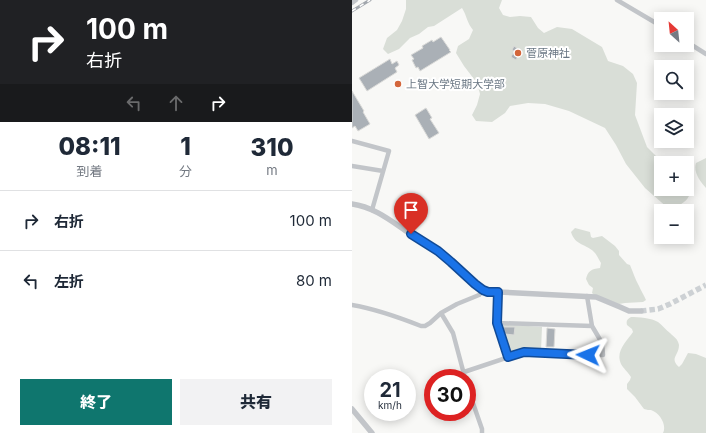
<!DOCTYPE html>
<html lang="ja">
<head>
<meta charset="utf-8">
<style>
  :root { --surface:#fff; --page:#f2f2f3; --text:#1f2937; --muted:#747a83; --line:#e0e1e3; --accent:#0f766e }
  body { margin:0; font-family:Inter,"Noto Sans JP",sans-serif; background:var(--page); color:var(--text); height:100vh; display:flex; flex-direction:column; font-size:15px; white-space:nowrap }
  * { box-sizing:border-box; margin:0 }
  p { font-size:13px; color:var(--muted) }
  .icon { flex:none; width:22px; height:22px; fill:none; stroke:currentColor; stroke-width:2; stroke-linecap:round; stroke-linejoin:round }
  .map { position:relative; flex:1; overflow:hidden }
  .drawer { display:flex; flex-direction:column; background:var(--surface); width:352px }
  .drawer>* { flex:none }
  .banner { background:#202124; color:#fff; overflow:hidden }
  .needle { width:26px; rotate:333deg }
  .buttons { position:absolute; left:302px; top:12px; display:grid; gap:8px }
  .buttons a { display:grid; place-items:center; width:40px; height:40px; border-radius:0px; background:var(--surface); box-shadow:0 2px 10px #0003; font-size:20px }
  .speed { position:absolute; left:12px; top:369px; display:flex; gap:8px; font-size:20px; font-weight:700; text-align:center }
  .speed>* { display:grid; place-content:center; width:52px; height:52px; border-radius:50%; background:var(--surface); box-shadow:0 2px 10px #0003; line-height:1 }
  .speed small { font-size:10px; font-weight:400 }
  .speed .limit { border:6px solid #d22; background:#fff; color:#111 }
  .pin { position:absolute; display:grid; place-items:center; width:34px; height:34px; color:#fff; margin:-41px -17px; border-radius:50% 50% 50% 0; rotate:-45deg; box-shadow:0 0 4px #0007 }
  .pin .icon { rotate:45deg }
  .me { position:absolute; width:44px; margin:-22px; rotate:272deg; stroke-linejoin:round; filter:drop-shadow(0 0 3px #0008) }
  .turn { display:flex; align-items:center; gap:14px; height:84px; padding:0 20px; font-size:18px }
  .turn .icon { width:52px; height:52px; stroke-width:2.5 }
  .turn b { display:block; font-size:28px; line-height:34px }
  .lanes { display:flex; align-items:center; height:38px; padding:0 20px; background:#0003; justify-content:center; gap:20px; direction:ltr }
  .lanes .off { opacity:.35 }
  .eta { display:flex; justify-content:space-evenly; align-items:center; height:68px; text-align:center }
  .eta b { font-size:24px; font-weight:800; line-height:28px }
  .primary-button { display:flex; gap:8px; margin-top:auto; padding:8px 20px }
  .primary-button a { flex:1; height:46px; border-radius:0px; background:var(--accent); color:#fff; font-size:16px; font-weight:800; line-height:46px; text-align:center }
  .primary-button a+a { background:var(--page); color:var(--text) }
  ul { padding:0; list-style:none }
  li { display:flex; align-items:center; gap:12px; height:60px; padding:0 20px; border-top:1px solid var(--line) }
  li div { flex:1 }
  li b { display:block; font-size:15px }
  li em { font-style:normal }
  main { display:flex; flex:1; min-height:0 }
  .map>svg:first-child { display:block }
  .green { fill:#d9ded7 }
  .building { fill:#aab0b6; stroke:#dadad8 }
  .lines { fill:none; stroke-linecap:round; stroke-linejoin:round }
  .tertiary-tunnel { stroke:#cdd1d4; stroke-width:5.5; stroke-dasharray:5.5 3; stroke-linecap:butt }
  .minor { stroke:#c2c5c9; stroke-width:4.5 }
  .tertiary { stroke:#c2c5c9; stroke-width:5.5 }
  .rail-casing { stroke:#a2a7ad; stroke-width:3 }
  .rail { stroke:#fff; stroke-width:1.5; stroke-dasharray:4.5; stroke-linecap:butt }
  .route-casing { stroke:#114b97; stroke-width:10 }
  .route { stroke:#1a73e8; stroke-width:7 }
  .poi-dot { fill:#d3663b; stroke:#fff; stroke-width:1.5 }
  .labels { text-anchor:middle; stroke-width:4; stroke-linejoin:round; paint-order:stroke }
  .poi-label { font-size:11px; fill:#6a7784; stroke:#fff; text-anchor:start }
</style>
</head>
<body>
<main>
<section class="drawer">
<div class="banner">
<div class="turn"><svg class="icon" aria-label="right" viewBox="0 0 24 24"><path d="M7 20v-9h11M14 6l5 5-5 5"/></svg><div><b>100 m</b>右折</div></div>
<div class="lanes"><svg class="icon off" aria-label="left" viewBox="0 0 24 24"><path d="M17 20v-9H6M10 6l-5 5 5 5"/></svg><svg class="icon off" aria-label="ahead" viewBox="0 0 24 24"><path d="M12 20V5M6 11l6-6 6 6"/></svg><svg class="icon" aria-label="right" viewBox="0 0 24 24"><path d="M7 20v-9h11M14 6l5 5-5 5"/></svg></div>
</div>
<div class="eta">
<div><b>08:11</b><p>到着</p></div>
<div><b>1</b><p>分</p></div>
<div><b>310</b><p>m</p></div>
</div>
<ul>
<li><svg class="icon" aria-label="right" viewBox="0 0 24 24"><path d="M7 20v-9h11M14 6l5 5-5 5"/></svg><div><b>右折</b></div><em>100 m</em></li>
<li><svg class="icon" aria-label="left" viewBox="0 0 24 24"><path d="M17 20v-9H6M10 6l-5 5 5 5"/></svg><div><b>左折</b></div><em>80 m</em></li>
</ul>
<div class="primary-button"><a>終了</a><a>共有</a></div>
</section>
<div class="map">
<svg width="354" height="433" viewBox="0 0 354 433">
  <rect width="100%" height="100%" fill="#f8f8f6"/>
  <path class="green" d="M54,0H150L147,8L151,15L158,17L168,16L179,17L186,28L192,33L205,27L220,29L250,47L256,61L271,66L281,74L285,83L283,115L295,147L311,163H309V189L335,188L337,196C333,204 325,206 317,209L293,188L274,164L264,145L253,128L217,111L193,104L176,103L158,106L153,113L140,122L124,121L120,115L125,105L128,94L125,83L112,66L104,53L106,46L117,39L121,30C115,23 115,16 110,8L82,26L76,27L67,34L58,38L47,49L36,54L31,49L35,38L45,30L50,21L54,9Z
    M354,158V188C348,181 341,172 344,163Z
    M223,228L238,232L239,237L241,238L250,236L263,246L267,251V255L275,264L278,265C281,272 283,279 287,286C289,291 292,295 294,300L291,302L273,303L267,304L243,296L240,293L241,288L237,285L234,279C236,271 239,269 248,268L249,263C247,260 245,255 242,252C235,244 223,246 219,232Z
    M279,317C286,317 300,318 306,322C310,325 314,330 318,333C322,337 326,339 327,345C327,356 317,358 327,367L330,364L336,353L344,354L354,358V433H311C315,425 308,413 299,410C297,410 295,410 292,409L283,397L275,389V384L278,380L279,377C276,372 271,368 269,364C263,351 275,341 281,332L280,329L275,325C274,321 275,319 279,317Z
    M150,324L190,327L189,351L159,354L157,353L148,327Z"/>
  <path class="building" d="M89,37L98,50H97L99,52L68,71L66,67L64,68L60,60L62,59L59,55L71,48L70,46L80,40L81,42Z
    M162,46L169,51L164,60L159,57L162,51L160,50Z
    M38,59L40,64L45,61L47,65L43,68L45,72L15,91L7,78Z
    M0,91L12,111L11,112L18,124L6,131L3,126L0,128Z
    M74,108L80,118L78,119L87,133L77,139L63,115Z
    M150,327H163L162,335L153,334Z
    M195,328L203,329L202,347H194Z"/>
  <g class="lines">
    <path class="tertiary-tunnel" d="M289,311L306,309L318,304L354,285"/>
    <path class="minor" d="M265,0L309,26
      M0,3L4,0
      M335,42L354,54
      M0,141L37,151L20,210
      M0,166L31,171
      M146,292L145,323L156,357
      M0,305C24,309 46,317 69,326H73L78,323L89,313L105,304L127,295L131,290
      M89,313L101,333L113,378
      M145,323L240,326
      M112,372L172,352L251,355L250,343L240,326L235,296
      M115,386L130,429V433"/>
    <path class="tertiary" d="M0,204C22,207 39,221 57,233C71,242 85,251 98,261C109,270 123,289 137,292C140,292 143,292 146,292L244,297L268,307L277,311H289
      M0,409L20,433"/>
    <g class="rail-casing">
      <path id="rail" d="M0,11L18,0"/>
    </g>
    <use href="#rail" class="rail"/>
  </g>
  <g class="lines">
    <g class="route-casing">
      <path id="route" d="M59,234L86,251L99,262L123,284L131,290L136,292H146L145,323L156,357L172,352L236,355"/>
    </g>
    <use href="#route" class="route"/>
  </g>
  <g class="poi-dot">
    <circle cx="166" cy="53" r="4"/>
    <circle cx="46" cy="84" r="4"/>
  </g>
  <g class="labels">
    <g class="poi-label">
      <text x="174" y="57">菅原神社</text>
      <text x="54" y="88">上智大学短期大学部</text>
    </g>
  </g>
</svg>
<div class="buttons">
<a><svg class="needle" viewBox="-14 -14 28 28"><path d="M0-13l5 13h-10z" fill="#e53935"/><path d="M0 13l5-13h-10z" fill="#747a83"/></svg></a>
<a><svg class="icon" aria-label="search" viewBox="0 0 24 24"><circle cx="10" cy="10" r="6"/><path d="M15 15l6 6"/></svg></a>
<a><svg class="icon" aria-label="layers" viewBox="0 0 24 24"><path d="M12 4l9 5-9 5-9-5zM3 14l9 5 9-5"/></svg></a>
<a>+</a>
<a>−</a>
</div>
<div class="speed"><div>21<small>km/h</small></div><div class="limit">30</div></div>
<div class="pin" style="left:59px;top:234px;background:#d93025"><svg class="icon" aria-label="arrive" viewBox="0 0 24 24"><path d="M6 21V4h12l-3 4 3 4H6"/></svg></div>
<svg class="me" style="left:236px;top:355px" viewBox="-20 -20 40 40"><path d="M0-17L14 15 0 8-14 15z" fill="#1a73e8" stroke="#fff" stroke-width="4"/></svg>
</div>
</main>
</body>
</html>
